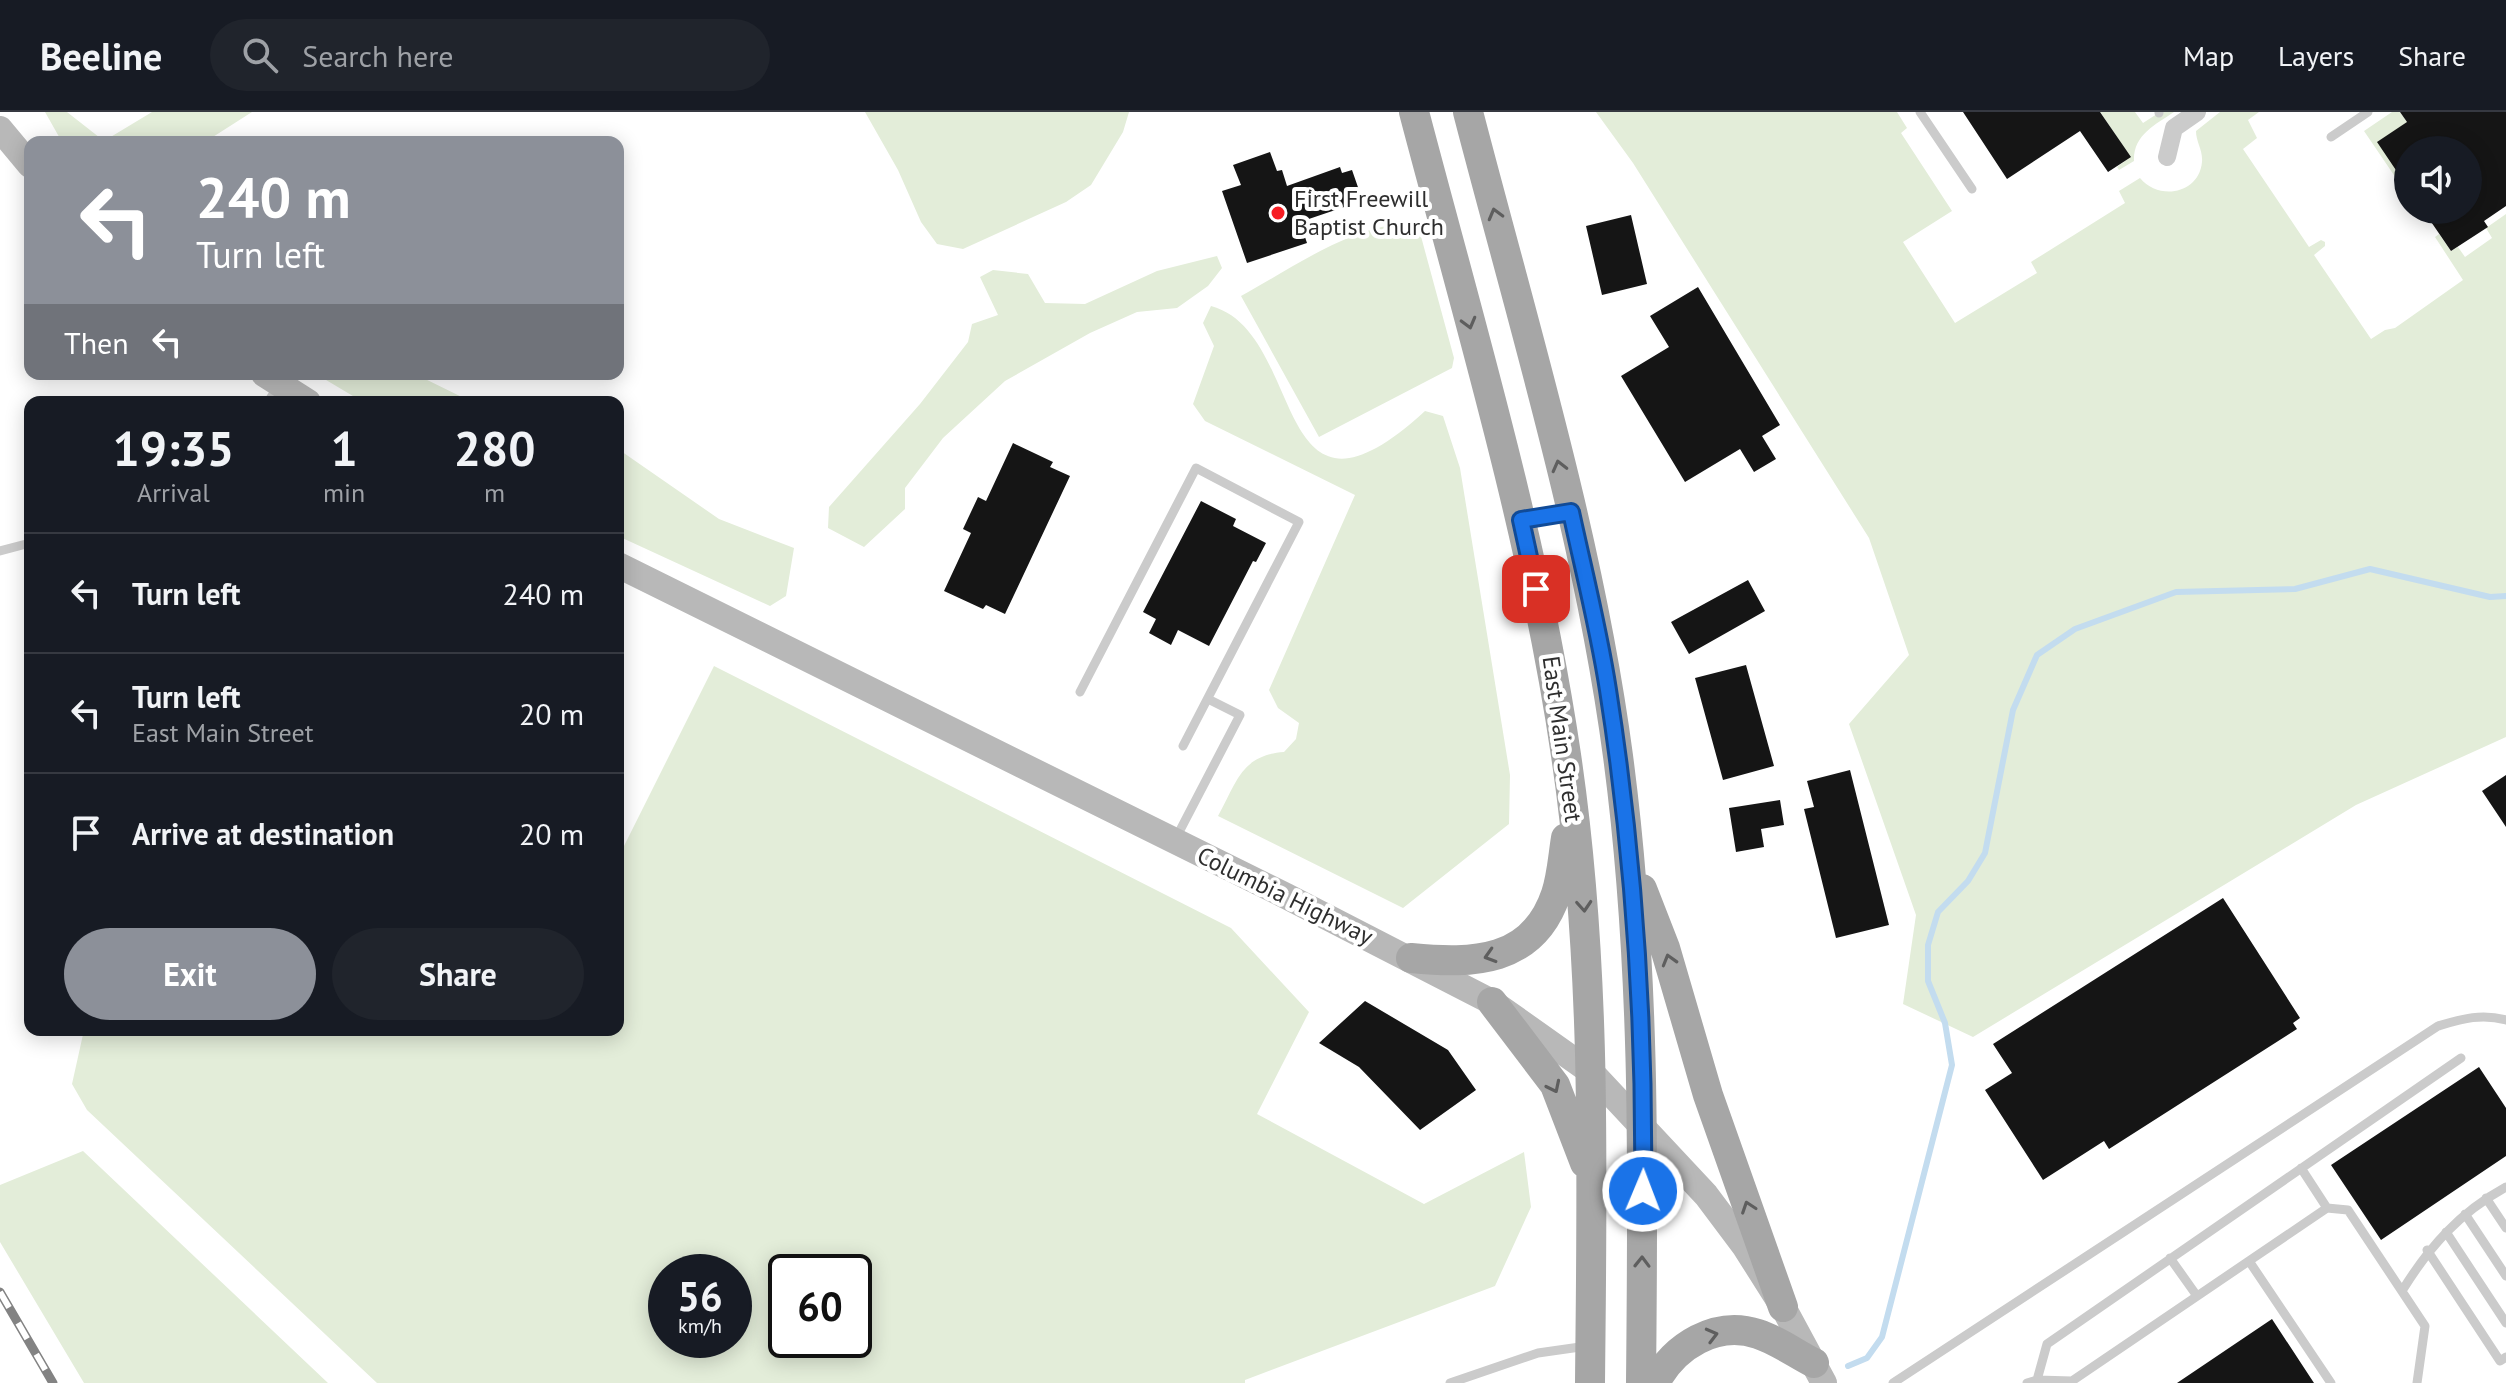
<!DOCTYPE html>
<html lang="en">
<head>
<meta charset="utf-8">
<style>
  :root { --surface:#171b24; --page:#20242c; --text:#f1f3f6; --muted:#9ea1a6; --line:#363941; --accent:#8c9099 }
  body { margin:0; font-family:"PT Sans",sans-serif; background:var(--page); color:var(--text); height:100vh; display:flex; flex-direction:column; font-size:30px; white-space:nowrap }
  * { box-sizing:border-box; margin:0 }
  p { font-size:26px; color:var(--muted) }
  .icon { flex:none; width:44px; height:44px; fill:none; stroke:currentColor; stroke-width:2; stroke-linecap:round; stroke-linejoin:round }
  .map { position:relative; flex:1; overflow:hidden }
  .side { position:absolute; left:24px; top:284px; width:600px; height:640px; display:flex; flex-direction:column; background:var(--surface); border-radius:16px; box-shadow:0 4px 20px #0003 }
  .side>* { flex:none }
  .top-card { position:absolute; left:24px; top:24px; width:600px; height:244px; border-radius:16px; box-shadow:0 4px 20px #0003; background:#8c9099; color:#fff; overflow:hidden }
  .tools { position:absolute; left:2394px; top:24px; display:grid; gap:16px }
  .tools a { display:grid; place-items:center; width:88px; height:88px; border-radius:50%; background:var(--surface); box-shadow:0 4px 20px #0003; font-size:40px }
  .speed { position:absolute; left:648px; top:1142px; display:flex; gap:16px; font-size:40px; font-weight:700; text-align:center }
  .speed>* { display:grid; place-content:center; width:104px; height:104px; border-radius:50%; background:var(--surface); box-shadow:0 4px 20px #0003; line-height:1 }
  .speed small { font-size:20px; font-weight:400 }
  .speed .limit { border:4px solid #111; border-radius:12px; background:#fff; color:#111 }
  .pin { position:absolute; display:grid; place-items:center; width:68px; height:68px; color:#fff; margin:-34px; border-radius:16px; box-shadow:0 4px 12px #0006 }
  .me { position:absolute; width:88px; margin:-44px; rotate:1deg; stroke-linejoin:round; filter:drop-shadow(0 0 6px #0008) }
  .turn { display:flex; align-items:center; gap:28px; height:168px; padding:0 40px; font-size:36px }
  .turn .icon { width:104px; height:104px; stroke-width:2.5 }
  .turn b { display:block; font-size:56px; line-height:68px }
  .then { display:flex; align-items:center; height:76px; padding:0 40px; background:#0003; gap:16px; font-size:30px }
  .eta { display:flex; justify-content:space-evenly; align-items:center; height:136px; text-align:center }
  .eta b { font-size:48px; font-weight:600; line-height:56px }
  .button { display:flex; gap:16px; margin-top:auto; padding:16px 40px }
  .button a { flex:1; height:92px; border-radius:48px; background:var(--accent); color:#fff; font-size:32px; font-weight:600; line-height:92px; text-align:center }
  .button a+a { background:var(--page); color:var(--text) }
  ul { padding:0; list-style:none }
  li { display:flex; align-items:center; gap:24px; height:120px; padding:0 40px; border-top:2px solid var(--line) }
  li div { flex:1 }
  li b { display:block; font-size:30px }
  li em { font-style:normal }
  header { display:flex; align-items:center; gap:48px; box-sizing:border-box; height:112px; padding:0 40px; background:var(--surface); border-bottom:2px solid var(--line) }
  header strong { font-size:38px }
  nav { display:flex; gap:44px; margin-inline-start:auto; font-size:28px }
  .search { width:560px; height:72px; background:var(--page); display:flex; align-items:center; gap:20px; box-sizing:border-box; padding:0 28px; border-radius:44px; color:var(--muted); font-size:30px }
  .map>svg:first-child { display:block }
  .green { fill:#e3edd9; fill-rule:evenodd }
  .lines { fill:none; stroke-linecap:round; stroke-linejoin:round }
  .stream { stroke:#c3dcef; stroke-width:6 }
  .building { fill:#151515 }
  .lane { stroke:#cbcbcb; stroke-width:9 }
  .street { stroke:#cbcbcb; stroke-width:18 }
  .secondary { stroke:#b8b8b8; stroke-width:26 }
  .primary { stroke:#a6a6a6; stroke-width:30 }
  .rail-casing { stroke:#838383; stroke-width:9 }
  .rail { stroke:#fff; stroke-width:6; stroke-dasharray:18; stroke-linecap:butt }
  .oneway { stroke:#5e5e5e }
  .route-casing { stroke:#114b97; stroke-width:20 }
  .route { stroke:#1a73e8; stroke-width:14 }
  .poi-dot { fill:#f71d23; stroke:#fff; stroke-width:3 }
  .labels { text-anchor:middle; stroke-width:8; stroke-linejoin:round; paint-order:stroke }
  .poi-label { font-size:24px; fill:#2e2e2e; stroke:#fff; text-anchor:start }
  .street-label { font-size:24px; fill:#2e2e2e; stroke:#fff }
</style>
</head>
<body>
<header>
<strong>Beeline</strong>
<div class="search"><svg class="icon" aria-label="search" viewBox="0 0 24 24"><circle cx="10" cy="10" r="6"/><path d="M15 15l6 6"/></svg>Search here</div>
<nav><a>Map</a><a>Layers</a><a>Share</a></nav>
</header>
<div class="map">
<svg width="2506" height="1271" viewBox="0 0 2506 1271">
  <rect width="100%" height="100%" fill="#fff"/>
  <path class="green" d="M45,0H67L104,29L152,0H252L205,30H62Z
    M865,0H1129L1123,20L1091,73L1066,90L963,137L937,132L921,110L898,58Z
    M1596,0H1897L1907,16L1901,21L1952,99L1903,130L1955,211L2037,161L2031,150L2125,91L2119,79L2140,66C2159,89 2199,82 2202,50C2203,38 2196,30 2196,19L2220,0H2259L2248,8L2257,26L2243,37L2309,135L2321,128L2325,130V134L2314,143L2371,227L2385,218L2395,216L2463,168L2435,125L2439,122L2451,139L2458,135L2465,145L2492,126L2486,116L2506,102V625L2356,693L1973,925L1903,892L1916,803L1849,612L1909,543L1869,426L1633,51Z
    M2089,0H2135L2143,11L2160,0H2174C2155,13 2133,23 2134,49L2119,58L2117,55L2130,45L2101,1Z
    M2392,0H2400L2407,10L2404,69L2400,72L2364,19Z
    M1397,112L1419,117L1454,246L1452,256L1319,325L1241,184C1289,158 1341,120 1397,112Z
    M1217,144L1222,156L1208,174L1177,196L1137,200L1090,221L1005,269L943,326L905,376V397L864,435L828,416L829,395L920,292L968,230L972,212L998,203L980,165L993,158L1028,162L1045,191L1085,192L1157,159Z
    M1211,194C1308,220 1269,442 1425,299L1443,304L1460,356L1510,663L1509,712L1403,796L1218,704C1237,670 1241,643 1284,640L1296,627L1299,611L1278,596L1269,578L1355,383L1205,309L1193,292L1214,234L1203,211Z
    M316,262H415L472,290H363Z
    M618,337L719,407L794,436L786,484L770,494L618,424Z
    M714,554L1231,816L1309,900L1257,1002L1424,1092L1524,1040L1531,1095L1495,1174L1245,1268V1271H377L87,998L72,972L84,918H618V746ZM666,1160H734V1228H666ZM786,1160H854V1228H786Z
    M83,1039L328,1271H84L0,1130V1073Z"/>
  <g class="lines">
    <path class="stream" d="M1848,1254L1867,1246L1882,1225L1952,953L1945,911L1928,869V833L1938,800L1968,769L1985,741L2013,598L2037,543L2075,517L2176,480L2295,477L2370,457L2490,485L2506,484"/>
  </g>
  <path class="building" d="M1963,0H2100L2131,45L2108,60L2080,19L2007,67Z
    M2400,0H2506V94L2484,109L2488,115L2451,139L2423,98H2468V38H2408V76L2377,30L2407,10Z
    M1270,40L1277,59L1282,58L1287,74L1340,55L1342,61L1352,58L1360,81L1350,85L1353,92L1300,110L1307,131L1247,151L1222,79L1241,73L1233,53Z
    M1631,103L1647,172L1602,183L1586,114Z
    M1698,175L1780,313L1762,324L1776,347L1754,360L1740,337L1685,370L1621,264L1669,235L1650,204Z
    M1013,331L1053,350L1050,355L1070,364L1005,502L986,493L983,497L944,479L971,421L963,417L978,385L986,389Z
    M1201,389L1236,407L1233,414L1266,431L1256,450L1253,449L1209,534L1178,518L1171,533L1149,521L1156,507L1143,500Z
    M1748,468L1765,499L1689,542L1671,510Z
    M1746,553L1774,654L1723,668L1695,566Z
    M1850,658L1889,813L1836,826L1804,697L1814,695L1807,669Z
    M2506,663V715L2482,679Z
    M1780,688L1784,713L1761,717L1764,735L1736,740L1729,696Z
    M2223,786L2300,906L2293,911L2297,917L2109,1037L2104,1029L2043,1068L1985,978L2012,961L1993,932Z
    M1365,889L1448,938L1476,978L1420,1018L1359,955L1319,931Z
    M2479,955L2506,996V1044L2381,1128L2331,1053Z
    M2272,1207L2314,1271H2177Z"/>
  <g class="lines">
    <path class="lane" d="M1920,0L1972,77
      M2159,0V1
      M2331,25L2368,0
      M268,290L279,273
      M0,439L30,431
      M1080,580L1196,356L1299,410L1183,634
      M1176,726L1240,603L1208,587
      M2486,1086L2506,1116
      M2327,1096L2348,1098L2425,1214L2417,1271
      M2465,1102L2506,1164
      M2446,1120L2506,1211
      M2427,1138L2500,1249L2506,1245
      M2170,1146L2197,1184
      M2249,1149L2331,1271
      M2402,1179C2429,1135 2460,1100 2506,1075
      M2037,1268L2072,1269L2327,1096L2301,1056
      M1450,1271L1538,1241L1587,1234
      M1893,1271L2438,914C2462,907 2481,901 2506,908
      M2027,1271L2037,1268L2047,1232L2461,946"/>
    <path class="street" d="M2167,45L2174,16L2197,0"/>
    <path class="secondary" d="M0,17L30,53
      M264,262L308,290
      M618,453L1286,784L1492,890L1591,960L1706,1083L1745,1135L1783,1195L1824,1271"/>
    <path class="primary" d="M1414,0C1470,213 1534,425 1566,643C1597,852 1592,1061 1590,1271
      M1468,0C1523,212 1589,426 1618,644C1646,855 1643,1058 1641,1271
      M1642,777L1665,836L1708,983L1783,1195
      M1411,846C1473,852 1533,851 1556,782C1562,764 1563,744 1566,726
      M1492,890L1555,973L1585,1051
      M1655,1271C1674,1234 1716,1208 1758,1222C1777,1228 1796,1242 1814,1251"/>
    <g class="rail-casing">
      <path id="rail" d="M0,1180L53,1271"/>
    </g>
    <use href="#rail" class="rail"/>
  </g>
  <defs><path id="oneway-chevron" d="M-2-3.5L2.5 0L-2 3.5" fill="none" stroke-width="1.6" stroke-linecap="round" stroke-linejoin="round" transform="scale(2)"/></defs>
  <g class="oneway">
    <use href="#oneway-chevron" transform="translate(1495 102) rotate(-105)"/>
    <use href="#oneway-chevron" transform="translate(1469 211) rotate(75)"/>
    <use href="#oneway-chevron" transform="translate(1559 354) rotate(-104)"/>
    <use href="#oneway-chevron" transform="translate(1584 794) rotate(86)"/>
    <use href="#oneway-chevron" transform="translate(1490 844) rotate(163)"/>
    <use href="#oneway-chevron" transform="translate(1669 848) rotate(-106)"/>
    <use href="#oneway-chevron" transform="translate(1554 975) rotate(64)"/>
    <use href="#oneway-chevron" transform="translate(1748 1095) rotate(-109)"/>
    <use href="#oneway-chevron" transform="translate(1642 1150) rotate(-89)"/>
    <use href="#oneway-chevron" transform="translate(1712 1223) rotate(-15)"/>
  </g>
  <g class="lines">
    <g class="route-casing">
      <path id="route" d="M1536,477L1521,408L1571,400C1584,460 1599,519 1608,578C1634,744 1645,911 1643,1079"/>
    </g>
    <use href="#route" class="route"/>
  </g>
  <circle class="poi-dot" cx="1278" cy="101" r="8"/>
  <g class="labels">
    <g class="poi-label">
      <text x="1294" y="95">First Freewill<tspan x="1294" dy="28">Baptist Church</tspan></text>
    </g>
    <g class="street-label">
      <text transform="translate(1562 627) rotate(82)" y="8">East Main Street</text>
      <text transform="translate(1285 784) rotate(26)" y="8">Columbia Highway</text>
    </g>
  </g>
</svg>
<div class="tools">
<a><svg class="icon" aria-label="sound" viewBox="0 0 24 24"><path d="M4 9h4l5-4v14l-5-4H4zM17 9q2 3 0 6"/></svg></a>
</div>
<div class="speed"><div>56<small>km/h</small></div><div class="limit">60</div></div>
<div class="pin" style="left:1536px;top:477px;background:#d93025"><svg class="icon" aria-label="arrive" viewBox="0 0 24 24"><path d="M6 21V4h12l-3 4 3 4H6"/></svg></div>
<svg class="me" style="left:1643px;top:1079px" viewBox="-20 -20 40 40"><circle r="17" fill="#1a73e8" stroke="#fff" stroke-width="3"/><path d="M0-11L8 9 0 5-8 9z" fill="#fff"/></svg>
<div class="top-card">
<div class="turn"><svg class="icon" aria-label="left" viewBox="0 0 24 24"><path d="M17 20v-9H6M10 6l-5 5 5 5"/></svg><div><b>240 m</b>Turn left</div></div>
<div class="then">Then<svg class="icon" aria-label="left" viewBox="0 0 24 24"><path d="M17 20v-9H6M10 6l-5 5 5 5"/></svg></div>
</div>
<section class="side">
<div class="eta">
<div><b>19:35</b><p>Arrival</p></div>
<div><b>1</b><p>min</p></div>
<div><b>280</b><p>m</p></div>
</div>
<ul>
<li><svg class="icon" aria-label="left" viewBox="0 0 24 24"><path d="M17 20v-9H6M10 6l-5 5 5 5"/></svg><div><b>Turn left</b></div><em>240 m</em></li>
<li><svg class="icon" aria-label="left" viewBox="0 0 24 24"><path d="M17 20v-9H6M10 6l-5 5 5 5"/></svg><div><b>Turn left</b><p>East Main Street</p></div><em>20 m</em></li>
<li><svg class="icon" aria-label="arrive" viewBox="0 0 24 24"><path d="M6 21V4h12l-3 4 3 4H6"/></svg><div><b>Arrive at destination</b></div><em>20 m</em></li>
</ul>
<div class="button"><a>Exit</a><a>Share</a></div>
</section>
</div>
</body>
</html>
